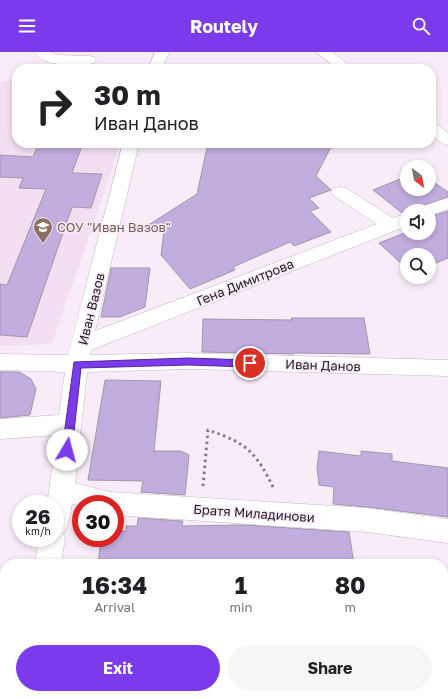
<!DOCTYPE html>
<html lang="en">
<head>
<meta charset="utf-8">
<style>
  :root { --surface:#fff; --page:#f6f6f6; --text:#202124; --muted:#757577; --accent:#7c3aed }
  body { margin:0; font-family:"Golos Text",sans-serif; background:var(--page); color:var(--text); height:100vh; display:flex; flex-direction:column; font-size:15px; white-space:nowrap }
  * { box-sizing:border-box; margin:0 }
  p { font-size:13px; color:var(--muted) }
  .icon { flex:none; width:22px; height:22px; fill:none; stroke:currentColor; stroke-width:2; stroke-linecap:round; stroke-linejoin:round }
  .map { position:relative; flex:1; overflow:hidden }
  .details { position:absolute; left:0px; top:507px; width:448px; height:140px; display:flex; flex-direction:column; background:var(--surface); border-radius:16px 16px 0 0; box-shadow:0 2px 6px #0003 }
  .details>* { flex:none }
  .hud { position:absolute; left:12px; top:12px; width:424px; height:84px; border-radius:16px; box-shadow:0 2px 6px #0003; background:#fff; color:var(--text); overflow:hidden }
  .needle { width:26px; rotate:148deg }
  .buttons { position:absolute; left:400px; top:108px; display:grid; gap:8px }
  .buttons a { display:grid; place-items:center; width:36px; height:36px; border-radius:50%; background:var(--surface); box-shadow:0 2px 6px #0003; font-size:20px }
  .speed { position:absolute; left:12px; top:443px; display:flex; gap:8px; font-size:20px; font-weight:700; text-align:center }
  .speed>* { display:grid; place-content:center; width:52px; height:52px; border-radius:50%; background:var(--surface); box-shadow:0 2px 6px #0003; line-height:1 }
  .speed small { font-size:10px; font-weight:400 }
  .speed .limit { border:6px solid #d22; background:#fff; color:#111 }
  .pin { position:absolute; display:grid; place-items:center; width:34px; height:34px; color:#fff; margin:-17px; border:2px solid #fff; border-radius:50%; box-shadow:0 1px 4px #0007 }
  .me { position:absolute; width:44px; margin:-22px; rotate:8deg; stroke-linejoin:round; filter:drop-shadow(0 0 3px #0008) }
  .turn { display:flex; align-items:center; gap:14px; height:84px; padding:0 16px; font-size:18px }
  .turn .icon { width:52px; height:52px; stroke-width:2.5 }
  .turn b { display:block; font-size:28px; line-height:34px }
  .eta { display:flex; justify-content:space-evenly; align-items:center; height:68px; text-align:center }
  .eta b { font-size:24px; font-weight:700; line-height:28px }
  .button { display:flex; gap:8px; margin-top:auto; padding:8px 16px }
  .button a { flex:1; height:46px; border-radius:24px; background:var(--accent); color:#fff; font-size:16px; font-weight:700; line-height:46px; text-align:center }
  .button a+a { background:var(--page); color:var(--text) }
  header { display:flex; justify-content:space-between; align-items:center; height:52px; padding:0 16px; background:var(--accent); color:#fff; font-size:18px; font-weight:700 }
  .map>svg:first-child { display:block }
  .built { fill:#f2dff2 }
  .building { fill:#c2addf; stroke:#9f99a8 }
  .lines { fill:none; stroke-linecap:round; stroke-linejoin:round }
  .minor-casing { stroke:#c4b7c4; stroke-width:1 }
  .path-far1 { stroke:#867e86; stroke-width:2; stroke-dasharray:1.5 2; stroke-linecap:butt }
  .path { stroke:#867e86; stroke-width:3; stroke-dasharray:2.5 3.5; stroke-linecap:butt }
  .minor { fill:#fff; fill-rule:evenodd }
  .route { fill:#7c3aed; stroke:#51269a }
  .labels { text-anchor:middle; stroke-width:3; stroke-linejoin:round; paint-order:stroke }
  .education-label { font-size:13px; fill:#785e54; stroke:#f9ecf9; text-anchor:start }
  .street-label { font-size:13px; fill:#201c20; stroke:#f9ecf9 }
</style>
</head>
<body>
<header><svg class="icon" aria-label="menu" viewBox="0 0 24 24"><path d="M4 6h16M4 12h16M4 18h16"/></svg>Routely<svg class="icon" aria-label="search" viewBox="0 0 24 24"><circle cx="10" cy="10" r="6"/><path d="M15 15l6 6"/></svg></header>
<div class="map">
<svg width="448" height="647" viewBox="0 0 448 647">
  <rect width="100%" height="100%" fill="#f9ecf9"/>
  <path class="built" d="M17,28V91H121L52,292L0,294V29Z"/>
  <path class="building" d="M39,91H83L72,121L102,122L91,156L72,155L27,285L0,283V232L7,233L46,137L19,136L23,126L0,125V103L33,105Z
    M208,91H333L316,124L331,138L309,146L319,156L310,159L331,180L294,194L290,190L233,215L235,218L190,237L161,203L164,179H139L197,142Z
    M405,125L407,127V137H429V133L435,131L448,140V145L421,154L417,159H407L402,161L373,138Z
    M448,159V206L429,214V203H407V217L379,191L407,180L429,181V165Z
    M111,216H150L145,255L120,265H101Z
    M291,266H364L370,302L294,301V302L202,300L203,267L292,268Z
    M0,320H19L31,327L36,337L30,363L0,366Z
    M105,328L161,329L154,399H181L189,403L185,443L141,440L143,429L88,428Z
    M319,399L361,404V399L392,402V409L448,416V465L367,455L333,452L334,435L319,433L317,416Z
    M138,466L183,469L182,474L245,473L349,480L354,512H98L101,486H115V479H126V474H137Z"/>
  <g class="lines">
    <g class="minor-casing">
      <path id="minor" d="M34,0H51L56,3L89,4L94,5L96,8L94,11L89,12C72,12 45,16 34,0Z
        M155,0H169L162,17H148Z
        M316,0H332L354,17H338Z
        M431,71L437,73L448,81V93L442,91L431,83Z
        M123,91H139L95,279L377,172L334,144L331,140L334,136L340,135L346,136L393,166L407,161V174L91,298L90,303L188,301L448,308V324L188,317L87,320L75,431L110,440L367,456L448,467V491L367,480L115,463V452H81V454L72,452L68,473L63,482L65,486L61,512H35L39,486H55V452H47L57,383L0,387V367L59,363L65,320L0,318V302L68,303Z
        M448,146V157L429,164V159H418L421,155Z
        M8,642H38L37,647H7Z"/>
    </g>
    <path class="path-far1" d="M106,16L137,17"/>
    <path class="path" d="M203,434L208,378C247,391 256,400 274,437"/>
    <use href="#minor" class="minor"/>
  </g>
  <path class="route" d="M188,306L250,308L254,311L250,315L188,313L81,316L72,398L70,401L67,403L63,401L62,398L74,310Z"/>
  <defs>
    <g id="school-pin" transform="scale(1)"><path d="M0 17L-7.5 6A9.5 9.5 0 1 1 7.5 6Z" fill="#8d6e63" stroke="#f9ecf9"/><path d="M0-5L7-2L0 1L-7-2ZM-4 1L0 2.5L4 1V4Q0 6-4 4Z" fill="#fff"/></g>
  </defs>
  <g fill-rule="evenodd">
    <use href="#school-pin" x="43" y="175"/>
  </g>
  <g class="labels">
    <g class="education-label">
      <text x="57" y="180">СОУ "Иван Вазов"</text>
    </g>
    <g class="street-label">
      <text transform="translate(245 230) rotate(-22)" y="5">Гена Димитрова</text>
      <text transform="translate(91 257) rotate(-76)" y="5">Иван Вазов</text>
      <text transform="translate(323 313) rotate(2)" y="5">Иван Данов</text>
      <text transform="translate(254 461) rotate(4)" y="5">Братя Миладинови</text>
    </g>
  </g>
</svg>
<div class="buttons">
<a><svg class="needle" viewBox="-14 -14 28 28"><path d="M0-13l5 13h-10z" fill="#e53935"/><path d="M0 13l5-13h-10z" fill="#757577"/></svg></a>
<a><svg class="icon" aria-label="sound" viewBox="0 0 24 24"><path d="M4 9h4l5-4v14l-5-4H4zM17 9q2 3 0 6"/></svg></a>
<a><svg class="icon" aria-label="search" viewBox="0 0 24 24"><circle cx="10" cy="10" r="6"/><path d="M15 15l6 6"/></svg></a>
</div>
<div class="speed"><div>26<small>km/h</small></div><div class="limit">30</div></div>
<div class="pin" style="left:250px;top:311px;background:#d93025"><svg class="icon" aria-label="arrive" viewBox="0 0 24 24"><path d="M6 21V4h12l-3 4 3 4H6"/></svg></div>
<svg class="me" style="left:67px;top:398px" viewBox="-20 -20 40 40"><circle r="19" fill="#fff"/><path d="M0-13L10 11 0 6-10 11z" fill="#7c3aed"/></svg>
<div class="hud">
<div class="turn"><svg class="icon" aria-label="right" viewBox="0 0 24 24"><path d="M7 20v-9h11M14 6l5 5-5 5"/></svg><div><b>30 m</b>Иван Данов</div></div>
</div>
<section class="details">
<div class="eta">
<div><b>16:34</b><p>Arrival</p></div>
<div><b>1</b><p>min</p></div>
<div><b>80</b><p>m</p></div>
</div>
<div class="button"><a>Exit</a><a>Share</a></div>
</section>
</div>
</body>
</html>
